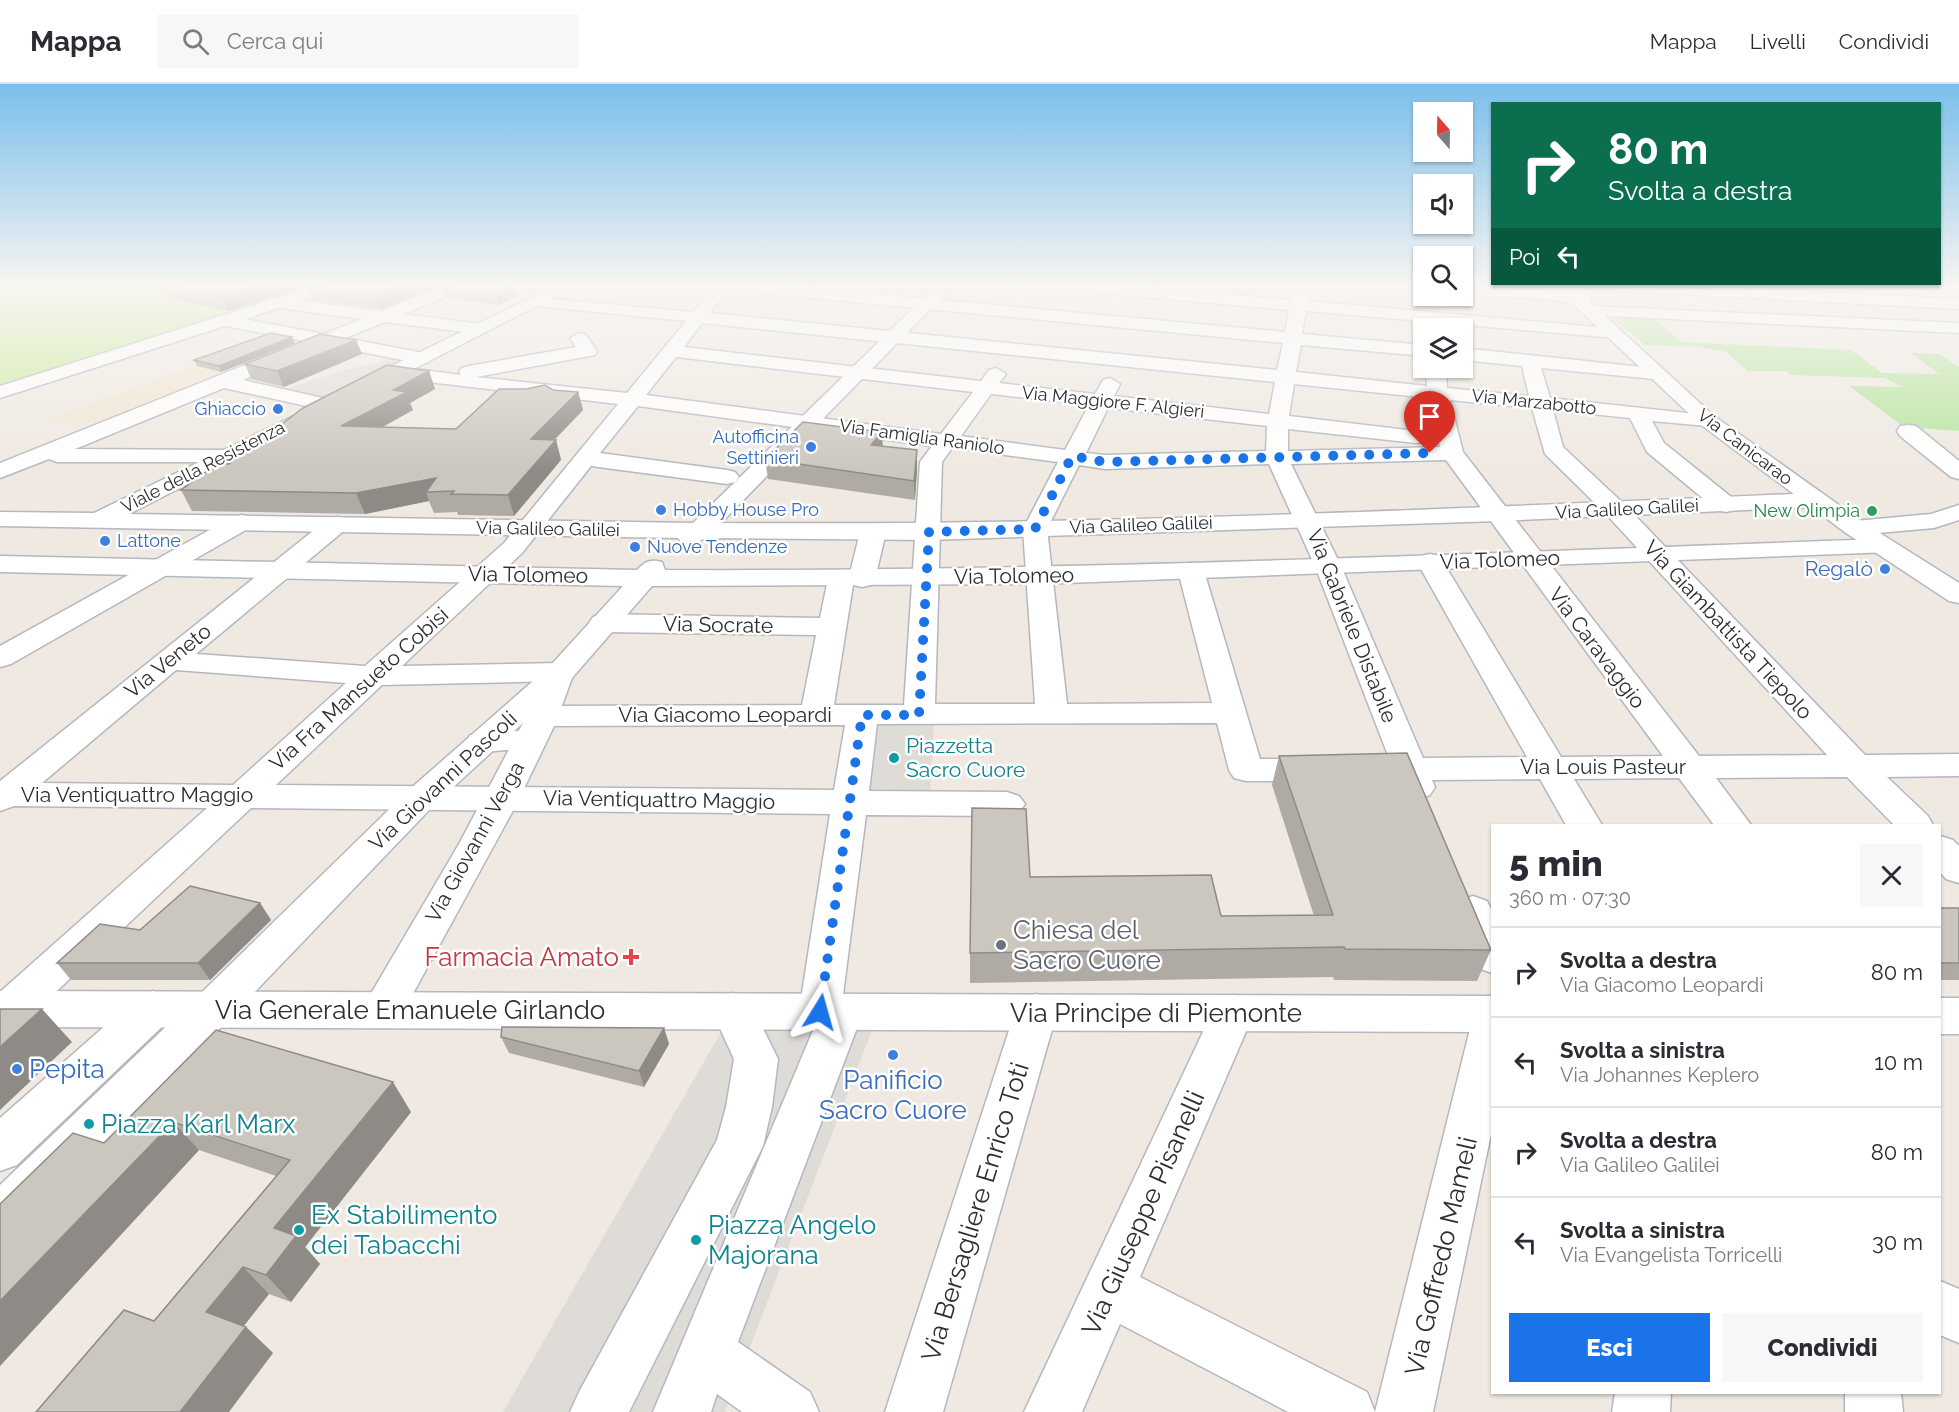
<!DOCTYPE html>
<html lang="it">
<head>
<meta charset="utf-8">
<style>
  :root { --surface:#fff; --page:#f7f7f7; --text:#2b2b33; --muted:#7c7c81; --line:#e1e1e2; --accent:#1a73e8 }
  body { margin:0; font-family:Raleway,sans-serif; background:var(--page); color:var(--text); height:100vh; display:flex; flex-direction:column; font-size:22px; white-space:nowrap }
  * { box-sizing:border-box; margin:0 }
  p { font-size:20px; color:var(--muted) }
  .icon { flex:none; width:33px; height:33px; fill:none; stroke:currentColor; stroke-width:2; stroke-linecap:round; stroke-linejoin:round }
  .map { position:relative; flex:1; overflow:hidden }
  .panel { position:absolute; left:1491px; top:740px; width:450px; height:570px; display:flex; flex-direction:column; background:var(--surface); border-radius:0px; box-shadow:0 2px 4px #0004 }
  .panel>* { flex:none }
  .top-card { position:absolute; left:1491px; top:18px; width:450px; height:183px; border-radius:0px; box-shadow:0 2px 4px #0004; background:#0b6e4f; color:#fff; overflow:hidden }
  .needle { width:39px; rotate:340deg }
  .buttons { position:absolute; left:1413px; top:18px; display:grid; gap:12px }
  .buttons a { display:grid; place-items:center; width:60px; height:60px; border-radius:0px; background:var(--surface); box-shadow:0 2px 4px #0004; font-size:30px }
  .pin { position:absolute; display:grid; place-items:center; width:51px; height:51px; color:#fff; margin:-62px -26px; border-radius:50% 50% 50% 0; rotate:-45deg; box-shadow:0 0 6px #0007 }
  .pin .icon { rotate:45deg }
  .me { position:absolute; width:66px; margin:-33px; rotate:8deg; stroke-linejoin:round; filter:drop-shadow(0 0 4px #0008) }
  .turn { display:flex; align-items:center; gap:21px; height:126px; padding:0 18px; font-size:27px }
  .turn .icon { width:78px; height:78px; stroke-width:2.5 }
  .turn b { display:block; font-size:42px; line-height:51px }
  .then { display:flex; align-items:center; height:57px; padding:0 18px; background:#0003; gap:12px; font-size:22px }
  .round { display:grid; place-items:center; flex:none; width:63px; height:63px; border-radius:0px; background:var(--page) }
  .headline { display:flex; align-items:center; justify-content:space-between; height:102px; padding:0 18px }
  h1 { font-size:36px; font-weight:800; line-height:45px }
  .primary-button { display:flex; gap:12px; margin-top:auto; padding:12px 18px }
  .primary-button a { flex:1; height:69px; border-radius:0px; background:var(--accent); color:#fff; font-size:24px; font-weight:800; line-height:69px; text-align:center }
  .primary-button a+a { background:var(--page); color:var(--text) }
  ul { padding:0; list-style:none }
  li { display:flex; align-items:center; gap:18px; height:90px; padding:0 18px; border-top:2px solid var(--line) }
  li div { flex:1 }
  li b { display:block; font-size:22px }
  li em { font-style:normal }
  header { display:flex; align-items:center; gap:36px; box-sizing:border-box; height:84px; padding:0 30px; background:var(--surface); border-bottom:2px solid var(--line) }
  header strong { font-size:28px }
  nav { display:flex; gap:33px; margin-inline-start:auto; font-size:21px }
  .search { width:420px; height:54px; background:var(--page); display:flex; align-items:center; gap:15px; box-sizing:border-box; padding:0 21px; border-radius:0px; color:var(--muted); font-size:22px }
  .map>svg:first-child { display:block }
  .education { fill:#f0e6d1 }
  .green { fill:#b6e59e }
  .pitch { fill:#c9ec9a }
  .plaza { fill:#dfdcd8 }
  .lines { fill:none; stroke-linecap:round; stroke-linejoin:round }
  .minor-casing { stroke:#b4b7c1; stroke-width:3 }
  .tertiary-casing { stroke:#b4b7c1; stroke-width:3 }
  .secondary-casing { stroke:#b4b7c1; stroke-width:3 }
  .minor { fill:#fff; fill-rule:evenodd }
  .tertiary { fill:#fff; fill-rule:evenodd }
  .secondary { fill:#fff; fill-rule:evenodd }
  .wall { fill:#afaba4 }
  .shaded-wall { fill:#8e8b86 }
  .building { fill:#cbc7bf; stroke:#8e8b86; stroke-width:1.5 }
  .route { stroke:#1a73e8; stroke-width:10; stroke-dasharray:0 18 }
  .shop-dot { fill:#3f7fe0; stroke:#fff; stroke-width:2 }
  .leisure-dot { fill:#2e9e5b; stroke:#fff; stroke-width:2 }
  .culture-dot { fill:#0f9aa8; stroke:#fff; stroke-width:2 }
  .worship-dot { fill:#6b7280; stroke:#fff; stroke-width:2 }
  .health-dot { fill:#e0444e; stroke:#fff; stroke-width:2 }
  .labels { text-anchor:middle; stroke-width:5; stroke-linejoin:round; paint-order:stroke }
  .far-street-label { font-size:18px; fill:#2e2e2e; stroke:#fff }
  .far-shop-label { font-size:18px; fill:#366cbe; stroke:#fff; text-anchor:start }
  .far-leisure-label { font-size:18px; fill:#27864d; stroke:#fff; text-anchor:end }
  .street-label { font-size:21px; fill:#2e2e2e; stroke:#fff }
  .shop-label { font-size:21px; fill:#366cbe; stroke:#fff; text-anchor:end }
  .culture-label { font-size:21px; fill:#0d838f; stroke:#fff; text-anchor:start }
  .near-worship-label { font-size:26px; fill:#5b616d; stroke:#fff; text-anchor:start }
  .near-health-label { font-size:26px; fill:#be3a42; stroke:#fff; text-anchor:end }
  .near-street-label { font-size:26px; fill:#2e2e2e; stroke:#fff }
  .near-shop-label { font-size:26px; fill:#366cbe; stroke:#fff; text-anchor:start }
  .near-culture-label { font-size:26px; fill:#0d838f; stroke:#fff; text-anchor:start }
</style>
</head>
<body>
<header>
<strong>Mappa</strong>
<div class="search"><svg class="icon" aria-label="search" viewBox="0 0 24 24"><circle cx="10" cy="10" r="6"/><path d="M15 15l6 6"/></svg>Cerca qui</div>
<nav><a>Mappa</a><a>Livelli</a><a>Condividi</a></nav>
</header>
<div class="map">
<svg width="1959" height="1328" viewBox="0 0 1959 1328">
  <rect width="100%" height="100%" fill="#efe9e1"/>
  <path class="education" d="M233,266L267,274L104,338L48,336Z"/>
  <path class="green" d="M1610,232L1652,233L1681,258L1851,266L1882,289L1939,290L1911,269L1940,270L1959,283V347L1904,343L1849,302L1902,303L1885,294L1791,291L1786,287H1748L1726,268L1701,263L1645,261Z"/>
  <path class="pitch" d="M0,202H317L0,304Z"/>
  <path class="plaza" d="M407,271L422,274L329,321L274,309L334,289Z
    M862,631H934L930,718H850Z
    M733,927L879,928L725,1328H503Z"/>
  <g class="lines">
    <g class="minor-casing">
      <path id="minor" d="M315,202H339L337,205L302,217L381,227L444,202H466L464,205L404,230L480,240L489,245L480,250L385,238L345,254L429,270L431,274L429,278L422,280L327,261L243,296L336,317L339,321L336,325L329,327L224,304L75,365L223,366L231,368L234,373L231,378H57L49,375L0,394V379L305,257L225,242L0,314V302ZM282,223L288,225L362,235L324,250L245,235Z
        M715,202H788L1285,248L1289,226L1078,207L1070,202H1132L1291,216L1294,202H1310L1308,217L1620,245L1623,249L1614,254L1306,227L1302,250L1424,261V272L1301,261L1296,288L1427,302L1426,288L1429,284H1441L1446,288L1447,304L1529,312L1522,282L1462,276V264L1661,285L1664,289L1661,293L1654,295L1541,284L1550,314L1714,332L1718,336L1714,340L1707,342L1652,337L1664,359L1735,416L1738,421L1735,426L1726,428L1717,426L1647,368L1630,334L1553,326L1563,363L1625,421L1865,671L1959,670V692L1887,693L1928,732L1933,741H1894L1847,693L1716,694L1751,741H1714L1679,694L1574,695L1602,741H1566L1540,695L1432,696L1435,703L1430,711L1418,715L1406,711L1398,696H1370L1358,693L1353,685L1358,677L1389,674L1315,482L1269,380L1105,385L1079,381L1047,445L1067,620L1212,619L1178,487L1182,481L1191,479L1200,481L1204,487L1260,675H1321L1333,678L1338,686L1333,694L1321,697H1246L1234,694L1229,686L1217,639L877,640L869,707L1007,708L1019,712L1025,720L1019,728L1007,732L866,731L843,911L857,915L863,928L738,1258L810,1308L819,1328H742L717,1310L711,1328H653L814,944L805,941L799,928L830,730L251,724L25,937L10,943L0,939V908L207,724L14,722L0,727V697L328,435L337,433L346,435L349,440L346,445L196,570L365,582L504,459L618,320L394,294L387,292L384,288L387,284L394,282L461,291L459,288L462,284L469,282L576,263L570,254L579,249L585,250L597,267L595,271L476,293L627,309L686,237L537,222L529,217L531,213L693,228ZM730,203L738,207L1283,259L1277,286L710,229ZM702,239L1275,298L1269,330L1114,312L1120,300L1110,294L1103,296L1095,310L999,299L1006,290L996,284L989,286L981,297L684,263ZM676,273L973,308L941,350L646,311ZM1294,300L1429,314L1440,363L1288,367V345L1416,359L1424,358L1427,353L1424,348L1416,347L1289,332ZM991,310L1089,321L1065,366L961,352ZM1450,316L1532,324L1545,370L1607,431L1827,671L1699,672L1463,368ZM638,322L932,362L920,378L904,621H834L853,501L862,503L871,501L875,495L886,448L882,443L873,440L864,443L860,448L850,489L841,487L832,489L828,495L820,534L603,530L593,533L589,539L593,545L603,548L816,551L802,621L543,622L532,625L527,632L532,639L543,642L845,641L834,706L276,701L382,601L561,597L572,594L576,588L572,582L561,579L402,582L522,469L591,382L727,400L735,398L739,393L735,388L727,386L600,369ZM1108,324L1267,342L1266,367L1105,371L1086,369ZM952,364L1058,378L1023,445L1035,620H935L942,378ZM1446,376L1663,672L1561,673L1443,478L1439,472L1430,470L1421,472L1417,478L1527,673L1423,674L1341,482L1291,380ZM176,586L346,599L233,701L42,699Z
        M1462,202L1557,206L1565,211L1557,216L1462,210Z
        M1609,202H1707L1959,215V225L1617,207Z
        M1592,222L1959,239V249L1586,231L1583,227Z
        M1908,341L1916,342L1959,377V395L1951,393L1900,352L1897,347L1900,342Z
        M1959,421V436L1934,444L1855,451L1846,449L1843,444L1846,439L1855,437L1931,430Z
        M242,431L251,433L254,438L251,443L11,580L0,583V562L233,433Z
        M530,646L542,649L546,656L542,663L482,668L470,665L466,658L470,651Z
        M1940,752L1953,756L1959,762V799L1946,795L1940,788Z
        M1473,812L1487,817L1492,827V889L1478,884L1454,827L1459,817Z
        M153,907L168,913L174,925L168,937L17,1081L0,1087V1034L138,913Z
        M212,907L227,913L233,925L227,937L18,1152L0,1160V1101L197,913Z
        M733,909L748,914L778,975L772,1023L763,1062L629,1328H570L579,1308L717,1056L726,1023L734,975L712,927L718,914Z
        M1036,910L1051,915L1057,928L943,1328H885L1015,928L1021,915Z
        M1233,911L1248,916L1254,929L1140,1193L1367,1308L1375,1328L1470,945L1477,932L1492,927V1045L1433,1328H1288L1120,1240L1082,1328H1024L1218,916Z
        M1940,1197L1959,1205V1259L1940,1251Z
        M1615,1308H1671L1670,1328H1612Z
        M1845,1308H1901L1903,1328H1845Z"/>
    </g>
    <g class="tertiary-casing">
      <path id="tertiary" d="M555,202H575L371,307H357L354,303L357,299Z
        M936,202H953L721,439C1086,442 1451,425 1815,409L1823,411L1827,416L1823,421L1815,423L1498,437L929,456L706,454L690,461L681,458L678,454L0,442V428L94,429L304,327L311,329L314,333L311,337L129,430L693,439Z
        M1883,455L1892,458L1896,463L1892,468L1040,500L652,502L572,594L556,638L516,721L398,937L383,943L368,937L362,925L459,760L523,639L433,722L227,937L212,943L197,937L191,925L197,913L409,706L550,582L623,502L0,488V472L637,486C645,477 651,475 662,478L665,486C1071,488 1477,469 1883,455Z"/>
    </g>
    <g class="secondary-casing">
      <path id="secondary" d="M1536,202C1553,201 1584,196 1596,211L1589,217L1714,332L1864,439L1959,499V519L1949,517L1846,449L1700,340L1573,220L1552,215L1547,207Z
        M0,907L1492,912V948L0,943Z
        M1940,914H1959V950H1940Z"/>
    </g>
    <use href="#minor" class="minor"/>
    <use href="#tertiary" class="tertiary"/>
    <use href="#secondary" class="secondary"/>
  </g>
  <path class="wall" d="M162,202H439L381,225L312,216L307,202L228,227L168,214Z
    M446,202L516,213L499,221L446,214L442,203Z
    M295,259L221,288L197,282L194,276Z
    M362,270L284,303L251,295L245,280Z
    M429,287L435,305L410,319L413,326L383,343L456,345L553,306L578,308L583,326L554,356H556L561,376L514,432L458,431L457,428L434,429L429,417L365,430L192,427L181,406L229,380Z
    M883,362L917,385L915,416L768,395L765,375Z
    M1279,672L1491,866L1477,897L1334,896L1333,893L970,899V869L1030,793L1221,832H1314L1272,701Z
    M260,819L271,836L210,896H71L57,879L140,846Z
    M1940,824H1959V896H1940Z
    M664,944L669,960L644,1003L509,969L501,953Z
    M216,946L411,1028L305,1163L320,1180L291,1218L269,1210L244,1242L246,1243L273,1269L154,1237L276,1092L199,1066L0,1282V1120L104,1059Z"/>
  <path class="shaded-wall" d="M258,202H308L228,227L222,213Z
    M399,202H439L381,225L376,211Z
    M513,202L516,213L499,221L496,210Z
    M292,253L295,259L221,288L219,282Z
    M356,256L362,270L284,303L277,287Z
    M429,287L435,305L410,319L413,326L349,361L341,342L393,306Z
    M578,308L583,326L536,375L531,355Z
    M882,348L883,366L871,361Z
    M556,356L561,376L514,432L508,411Z
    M917,366V385L915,416L914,397Z
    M436,394L426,408L429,417L365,430L356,409Z
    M260,819L271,836L210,896L198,879Z
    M42,925L72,958L0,1026V963Z
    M664,944L669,960L644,1003L639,987Z
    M393,998L411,1028L305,1163L320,1180L291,1218L266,1191L274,1144Z
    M173,1038L199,1066L0,1282V1217Z
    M243,1183L269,1210L234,1254L206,1228Z
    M246,1243L273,1269L229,1328H180Z"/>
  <path class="building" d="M169,202H258L222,213Z
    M307,202H399L376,211Z
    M446,202H513L496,210L442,203Z
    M271,249L292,253L219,282L194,276Z
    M320,250L356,256L277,287L245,280Z
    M387,281L429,287L393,306L407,308L341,342L456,345L499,305H526L545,301L553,306L578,308L531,355L556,356L508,411L451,410L454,407L426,408L436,394L356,409L181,406L218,379L229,380L303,324Z
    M803,338L882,348L871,361L917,366L914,397L765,375Z
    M1407,669L1491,866L1345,865L1344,863L970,869L972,724L1026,725L1030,793L1211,791L1221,832L1333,831L1279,672Z
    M190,802L260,819L198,879H57L100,840L140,846Z
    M1940,824H1959V879H1940Z
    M0,925H42L0,963Z
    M502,943L664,944L639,987L501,953Z
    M216,946L393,998L274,1144L296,1152L266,1191L243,1183L206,1228L246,1243L180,1328H36L124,1226L154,1237L290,1076L173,1038L0,1217V1120L73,1049L104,1059Z"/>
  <linearGradient id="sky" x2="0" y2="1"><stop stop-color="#7abfeb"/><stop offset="0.52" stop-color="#f8f5f2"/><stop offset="1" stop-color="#f8f5f2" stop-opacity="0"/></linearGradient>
  <rect width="1959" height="388" fill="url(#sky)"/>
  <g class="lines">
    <path class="route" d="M820,928L862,631H919L929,448L1035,445L1072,372L1105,378L1430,369"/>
  </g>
  <g class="shop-dot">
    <circle cx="278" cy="325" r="6"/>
    <circle cx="811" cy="363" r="6"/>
    <circle cx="661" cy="426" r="6"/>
    <circle cx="105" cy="457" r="6"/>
    <circle cx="635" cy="463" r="6"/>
    <circle cx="1885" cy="485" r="6"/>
    <circle cx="893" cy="971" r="6"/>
    <circle cx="17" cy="985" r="6"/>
  </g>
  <circle class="leisure-dot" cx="1872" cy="427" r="6"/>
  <g class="culture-dot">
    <circle cx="894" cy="674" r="6"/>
    <circle cx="89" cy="1040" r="6"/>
    <circle cx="299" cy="1146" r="6"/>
    <circle cx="696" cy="1156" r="6"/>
  </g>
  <circle class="worship-dot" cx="1001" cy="861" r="6"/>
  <path class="health-dot" d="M628 864h6v6h6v6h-6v6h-6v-6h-6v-6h6z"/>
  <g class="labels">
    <g class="far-street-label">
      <text transform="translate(1113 318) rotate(6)" y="6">Via Maggiore F. Algieri</text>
      <text transform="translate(1534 318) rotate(6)" y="6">Via Marzabotto</text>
      <text transform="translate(922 353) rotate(8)" y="6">Via Famiglia Raniolo</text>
      <text transform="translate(1745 363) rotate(37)" y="6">Via Canicarao</text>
      <text transform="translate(203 383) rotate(-27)" y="6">Viale della Resistenza</text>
      <text transform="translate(1627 425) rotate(-3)" y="6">Via Galileo Galilei</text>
      <text transform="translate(1141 441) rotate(-2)" y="6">Via Galileo Galilei</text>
      <text transform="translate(548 445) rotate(1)" y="6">Via Galileo Galilei</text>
    </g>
    <g class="far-shop-label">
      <text x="266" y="331" text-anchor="end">Ghiaccio</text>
      <text x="799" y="359" text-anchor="end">Autofficina<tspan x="799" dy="21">Settinieri</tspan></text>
      <text x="673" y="432">Hobby House Pro</text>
      <text x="117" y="463">Lattone</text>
      <text x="647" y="469">Nuove Tendenze</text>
    </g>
    <g class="far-leisure-label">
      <text x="1860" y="433">New Olimpia</text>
    </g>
    <g class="street-label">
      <text transform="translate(1500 476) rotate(-2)" y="7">Via Tolomeo</text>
      <text transform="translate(528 491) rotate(1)" y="7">Via Tolomeo</text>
      <text transform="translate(1014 492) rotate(-1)" y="7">Via Tolomeo</text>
      <text transform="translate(718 541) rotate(1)" y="7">Via Socrate</text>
      <text transform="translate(1352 542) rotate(68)" y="7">Via Gabriele Distabile</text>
      <text transform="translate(1728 546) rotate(47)" y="7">Via Giambattista Tiepolo</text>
      <text transform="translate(1597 564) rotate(53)" y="7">Via Caravaggio</text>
      <text transform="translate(168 577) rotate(-39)" y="7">Via Veneto</text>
      <text transform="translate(359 605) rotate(-42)" y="7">Via Fra Mansueto Cobisi</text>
      <text x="725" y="638">Via Giacomo Leopardi</text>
      <text x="1603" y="690">Via Louis Pasteur</text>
      <text transform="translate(443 697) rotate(-43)" y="7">Via Giovanni Pascoli</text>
      <text x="137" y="718">Via Ventiquattro Maggio</text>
      <text transform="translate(659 716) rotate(1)" y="7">Via Ventiquattro Maggio</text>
      <text transform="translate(475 758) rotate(-61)" y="7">Via Giovanni Verga</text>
    </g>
    <g class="shop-label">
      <text x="1873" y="492">Regalò</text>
    </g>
    <g class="culture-label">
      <text x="906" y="669">Piazzetta<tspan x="906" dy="24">Sacro Cuore</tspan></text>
    </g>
    <g class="near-worship-label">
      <text x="1013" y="855">Chiesa del<tspan x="1013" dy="30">Sacro Cuore</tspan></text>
    </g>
    <g class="near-health-label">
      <text x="619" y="882">Farmacia Amato</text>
    </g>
    <g class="near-street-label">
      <text x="410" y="935">Via Generale Emanuele Girlando</text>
      <text x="1156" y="938">Via Principe di Piemonte</text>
      <text transform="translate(975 1128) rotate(-73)" y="9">Via Bersagliere Enrico Toti</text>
      <text transform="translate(1143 1129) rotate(-66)" y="9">Via Giuseppe Pisanelli</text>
      <text transform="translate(1441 1172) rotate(-77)" y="9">Via Goffredo Mameli</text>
    </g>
    <g class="near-shop-label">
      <text x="29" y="994">Pepita</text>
      <text x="893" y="1005" text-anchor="middle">Panificio<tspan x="893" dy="30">Sacro Cuore</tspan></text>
    </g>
    <g class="near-culture-label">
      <text x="101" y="1049">Piazza Karl Marx</text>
      <text x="311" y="1140">Ex Stabilimento<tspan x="311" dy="30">dei Tabacchi</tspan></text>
      <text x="708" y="1150">Piazza Angelo<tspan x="708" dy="30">Majorana</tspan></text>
    </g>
  </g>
</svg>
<div class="buttons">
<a><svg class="needle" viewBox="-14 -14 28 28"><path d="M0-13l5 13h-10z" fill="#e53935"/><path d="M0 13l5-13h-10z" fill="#7c7c81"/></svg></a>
<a><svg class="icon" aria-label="sound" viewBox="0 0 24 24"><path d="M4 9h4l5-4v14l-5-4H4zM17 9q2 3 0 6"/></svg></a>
<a><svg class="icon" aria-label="search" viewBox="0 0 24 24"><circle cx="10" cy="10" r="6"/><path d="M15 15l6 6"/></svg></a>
<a><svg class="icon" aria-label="layers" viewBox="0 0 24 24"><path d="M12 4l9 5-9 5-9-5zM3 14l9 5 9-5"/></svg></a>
</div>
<div class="pin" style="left:1430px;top:369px;background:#d93025"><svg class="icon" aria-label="arrive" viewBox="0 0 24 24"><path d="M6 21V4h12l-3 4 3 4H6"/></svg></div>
<svg class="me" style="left:820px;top:928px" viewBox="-20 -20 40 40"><path d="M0-17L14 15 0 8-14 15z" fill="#1a73e8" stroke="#fff" stroke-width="4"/></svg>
<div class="top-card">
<div class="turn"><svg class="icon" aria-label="right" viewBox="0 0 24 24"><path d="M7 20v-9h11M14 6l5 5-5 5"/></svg><div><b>80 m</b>Svolta a destra</div></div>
<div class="then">Poi<svg class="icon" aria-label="left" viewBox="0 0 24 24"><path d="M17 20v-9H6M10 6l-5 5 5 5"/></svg></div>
</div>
<section class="panel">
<div class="headline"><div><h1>5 min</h1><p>360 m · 07:30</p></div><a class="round"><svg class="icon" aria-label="close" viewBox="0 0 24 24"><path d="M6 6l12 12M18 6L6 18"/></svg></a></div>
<ul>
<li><svg class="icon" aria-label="right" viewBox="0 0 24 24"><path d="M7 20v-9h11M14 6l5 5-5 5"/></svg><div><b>Svolta a destra</b><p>Via Giacomo Leopardi</p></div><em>80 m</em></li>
<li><svg class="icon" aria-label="left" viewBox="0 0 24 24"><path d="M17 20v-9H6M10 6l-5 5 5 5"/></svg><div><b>Svolta a sinistra</b><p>Via Johannes Keplero</p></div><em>10 m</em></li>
<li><svg class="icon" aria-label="right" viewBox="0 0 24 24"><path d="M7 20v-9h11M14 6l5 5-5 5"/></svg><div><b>Svolta a destra</b><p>Via Galileo Galilei</p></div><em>80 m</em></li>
<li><svg class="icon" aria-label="left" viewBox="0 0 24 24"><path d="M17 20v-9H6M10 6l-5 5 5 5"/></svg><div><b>Svolta a sinistra</b><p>Via Evangelista Torricelli</p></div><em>30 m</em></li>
</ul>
<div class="primary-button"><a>Esci</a><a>Condividi</a></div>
</section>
</div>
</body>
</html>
